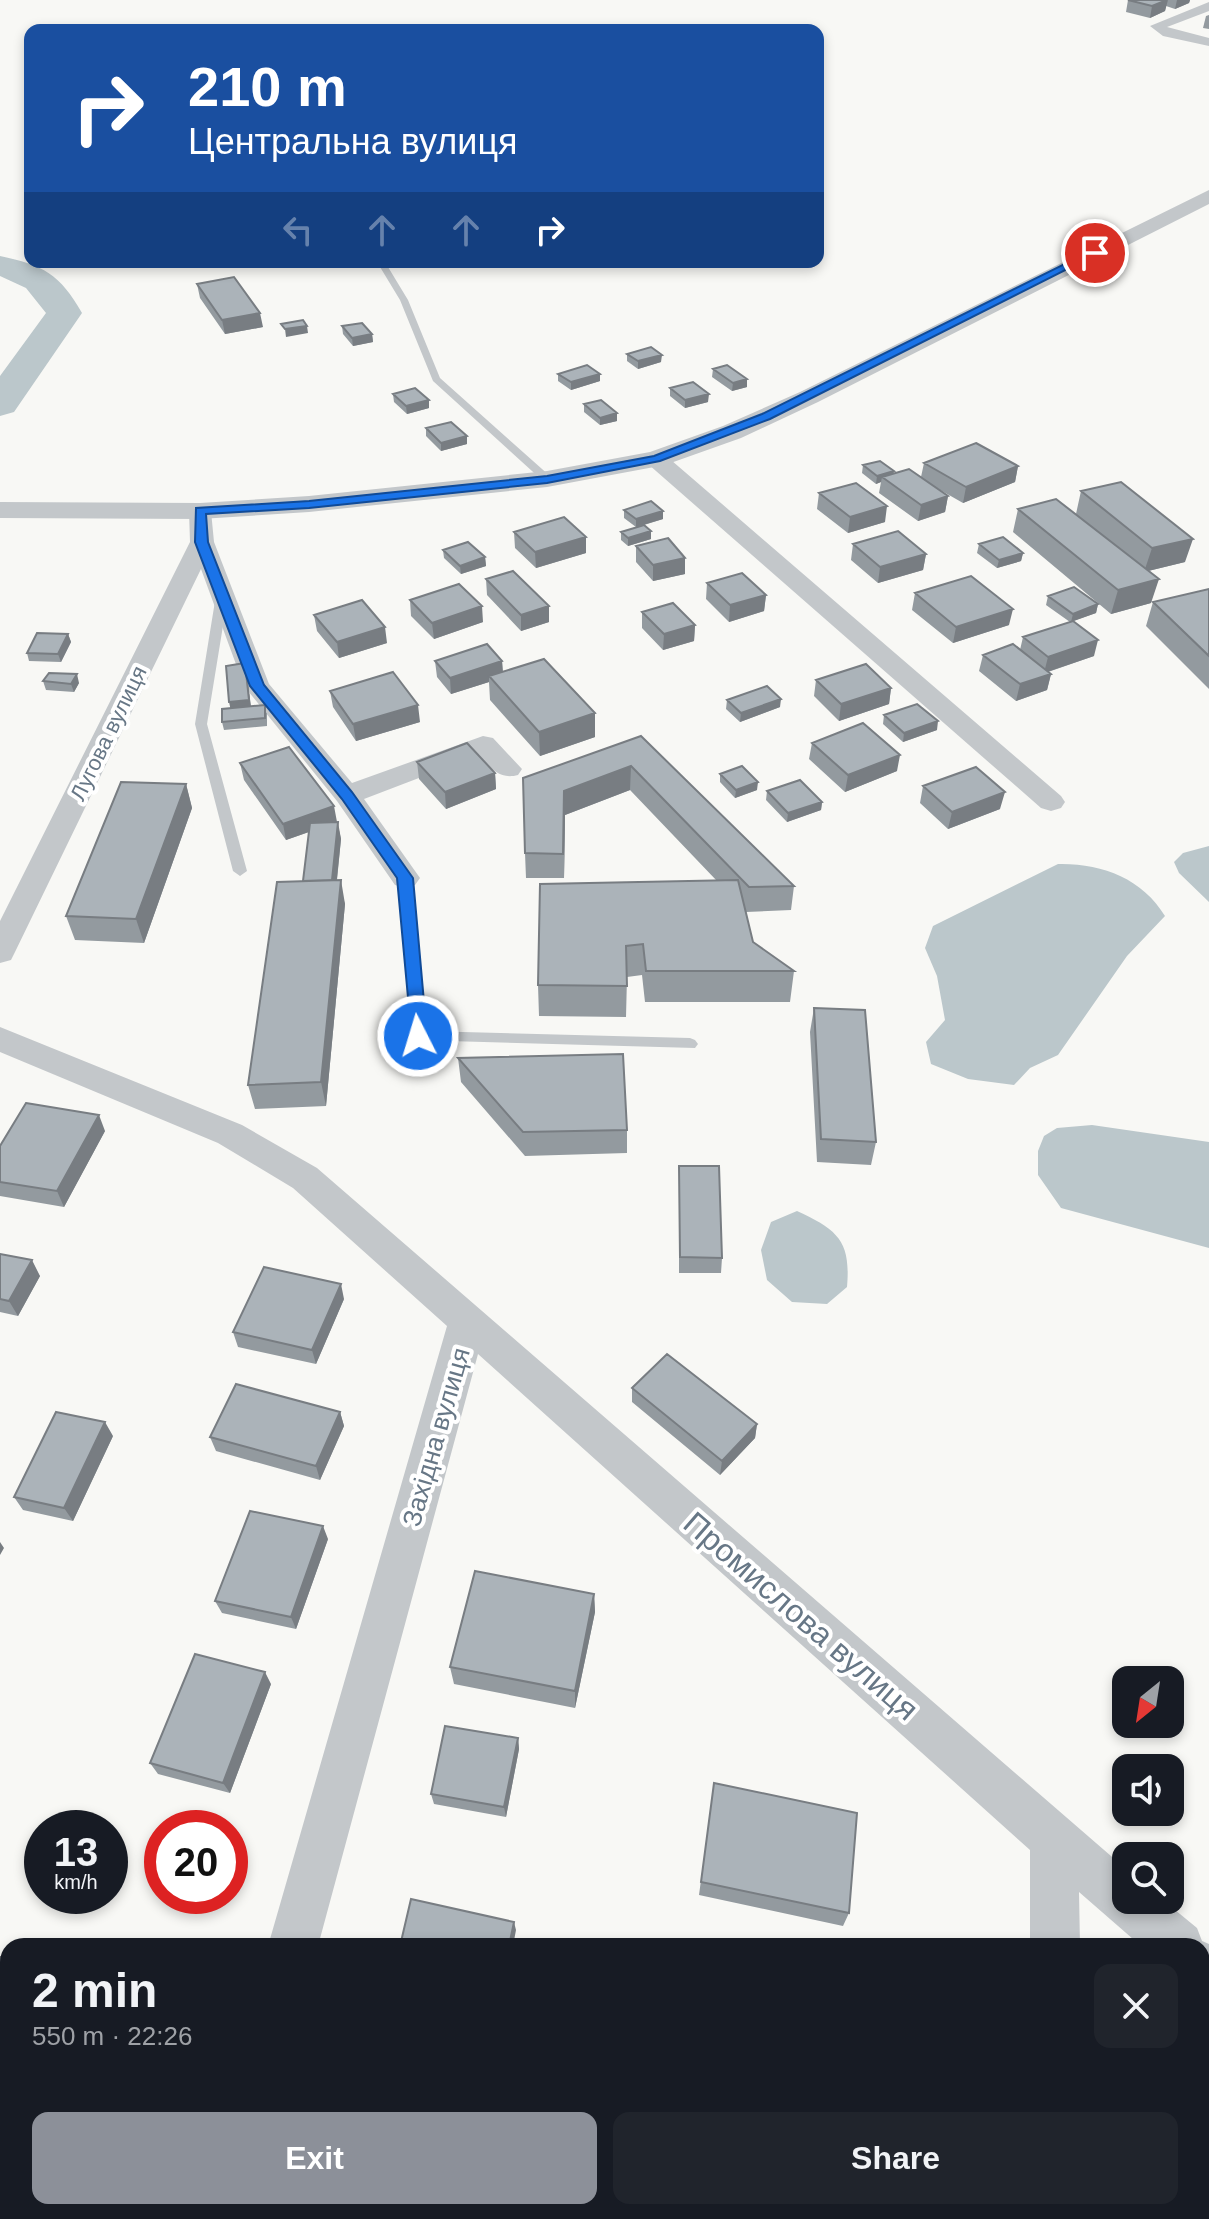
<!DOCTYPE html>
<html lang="en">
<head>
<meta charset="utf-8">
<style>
  :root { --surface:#171b24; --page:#20242c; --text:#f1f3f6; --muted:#9ea1a6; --accent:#8c9099 }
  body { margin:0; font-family:Arial,sans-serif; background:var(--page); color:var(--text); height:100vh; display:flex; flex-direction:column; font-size:30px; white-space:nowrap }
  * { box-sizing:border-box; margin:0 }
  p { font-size:26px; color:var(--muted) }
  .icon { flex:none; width:44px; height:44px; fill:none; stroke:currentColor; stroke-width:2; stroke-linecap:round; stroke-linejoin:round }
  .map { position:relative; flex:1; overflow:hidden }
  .sheet { position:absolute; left:0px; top:1938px; width:1210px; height:282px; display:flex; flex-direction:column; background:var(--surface); border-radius:24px 24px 0 0; box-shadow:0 4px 12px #0003 }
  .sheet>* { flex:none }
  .top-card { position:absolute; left:24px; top:24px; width:800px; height:244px; border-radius:16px; box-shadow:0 4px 12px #0003; background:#1a4fa0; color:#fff; overflow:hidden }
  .needle { width:52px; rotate:210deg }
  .controls { position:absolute; left:1112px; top:1666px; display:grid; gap:16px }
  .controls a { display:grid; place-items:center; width:72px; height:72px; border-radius:16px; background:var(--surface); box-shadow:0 4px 12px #0003; font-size:40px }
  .speed { position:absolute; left:24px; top:1810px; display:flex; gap:16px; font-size:40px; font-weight:700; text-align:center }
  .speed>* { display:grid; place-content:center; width:104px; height:104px; border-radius:50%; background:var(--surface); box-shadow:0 4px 12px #0003; line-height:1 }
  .speed small { font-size:20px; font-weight:400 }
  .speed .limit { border:12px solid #d22; background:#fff; color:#111 }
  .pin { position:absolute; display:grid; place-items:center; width:68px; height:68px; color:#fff; margin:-34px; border:4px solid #fff; border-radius:50%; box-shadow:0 2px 8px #0007 }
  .me { position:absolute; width:88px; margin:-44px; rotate:355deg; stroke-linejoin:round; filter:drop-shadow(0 0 6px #0008) }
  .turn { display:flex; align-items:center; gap:28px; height:168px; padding:0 32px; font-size:36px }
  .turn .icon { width:104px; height:104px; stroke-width:2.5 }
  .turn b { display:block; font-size:56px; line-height:68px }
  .lanes { display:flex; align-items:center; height:76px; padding:0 32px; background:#0003; justify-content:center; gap:40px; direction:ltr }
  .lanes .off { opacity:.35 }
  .round { display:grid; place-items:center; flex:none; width:84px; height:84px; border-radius:16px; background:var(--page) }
  .overview { display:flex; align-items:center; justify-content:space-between; height:136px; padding:0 32px }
  h1 { font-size:48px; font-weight:700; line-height:60px }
  .action { display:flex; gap:16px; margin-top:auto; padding:16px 32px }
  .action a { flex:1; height:92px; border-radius:16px; background:var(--accent); color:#fff; font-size:32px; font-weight:700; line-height:92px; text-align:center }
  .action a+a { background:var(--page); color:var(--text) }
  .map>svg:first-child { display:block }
  .water { fill:#bbc7cb }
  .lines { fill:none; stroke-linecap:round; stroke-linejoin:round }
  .river { fill:#bbc7cb; fill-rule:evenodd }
  .service { fill:#c3c7ca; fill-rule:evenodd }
  .minor { fill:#c3c7ca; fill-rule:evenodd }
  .tertiary { fill:#c3c7ca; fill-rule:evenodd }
  .wall { fill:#939a9f }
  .shaded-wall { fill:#787d82 }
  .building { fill:#abb3b9; stroke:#787d82; stroke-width:2 }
  .route { fill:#1a73e8; stroke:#114b97; stroke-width:2 }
  .labels { text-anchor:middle; stroke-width:8; stroke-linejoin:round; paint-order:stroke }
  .far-street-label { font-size:22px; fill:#677786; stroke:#fff }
  .street-label { font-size:26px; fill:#677786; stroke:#fff }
  .near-street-label { font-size:32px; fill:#677786; stroke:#fff }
</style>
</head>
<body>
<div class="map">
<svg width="1209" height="2219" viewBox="0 0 1209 2219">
  <rect width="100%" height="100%" fill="#f8f8f5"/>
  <path class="water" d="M1209,846V902L1179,873L1174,862L1183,853Z
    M1058,864C1101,863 1142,878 1165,916L1127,956L1058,1055L1030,1068L1014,1085L968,1079L931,1064L926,1042L945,1020L937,976L925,948L933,926Z
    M1092,1125L1209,1142V1248L1061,1208L1038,1175V1151L1044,1136L1057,1128Z
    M797,1211C838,1230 851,1241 847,1287L827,1304L792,1302L767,1280L761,1250L771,1222Z"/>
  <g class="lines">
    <path class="river" d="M0,256C43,265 60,274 82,313L14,412L0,416V376L46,313L26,288L0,276Z"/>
    <path class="service" d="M377,262H385L408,300L440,378L551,477V481H543L433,381L400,300Z
      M222,592L228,595L207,724L247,871L240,876L233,871L195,724L216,595Z
      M405,873L412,878L425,1031L690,1038L695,1040L698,1044L695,1048L413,1040L398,878Z"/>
    <path class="minor" d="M1209,2V11L1167,27L1209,38V46L1163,36L1150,26Z
      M656,453L664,454L1061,796L1065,802L1061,808L1051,811L1041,808L648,464L645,459Z
      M200,504L208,506L211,511L214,542L269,684L352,783L483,736L493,738L522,769L518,775C499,780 491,768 479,755L364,799L420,878L415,885L405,888L395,885L337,801L244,686L201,569L15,952L11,960L0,963V921L190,542L189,511L192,506Z
      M0,1027L242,1125L317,1168L1126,1869V1900H1163L1197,1928L1202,1941L1209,1944V1997L1202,1994V1946H1141L1079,1892L1080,1946H1030V1850L478,1354L318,1946H268L447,1326L293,1188L218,1143L0,1052Z
      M190,2212H246L244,2219H188Z
      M1030,2212H1086V2219H1030Z"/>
    <path class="tertiary" d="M1209,190V204L818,402L741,438L665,465L547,487L309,512L200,519L0,518V502L200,503L309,496L547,471L650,452L723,426L800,392Z"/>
  </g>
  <path class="wall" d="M1128,0H1190L1189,3L1175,9L1166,6L1165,11L1150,18L1126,12Z
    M1209,15V29L1203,28L1206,16Z
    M197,284L263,327L225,334L200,298Z
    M342,326L372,334L373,342L353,346L343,334Z
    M627,354L661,362L638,369L627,361Z
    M713,369L747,379V387L732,391L712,377Z
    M558,374L600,381L571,390L558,381Z
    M670,388L708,402L685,408L670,396Z
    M393,394L429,408L407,414L394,402Z
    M584,404L617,413V421L600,425L584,412Z
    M426,428L467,444L441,451L426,436Z
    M924,463L1018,466L1015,482L963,503L935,487L948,496L945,512L918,521L879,493L881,482L876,484L862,473L863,465L893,473L921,477Z
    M1081,491L1185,562L1148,571L1151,603L1111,614L1013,532L1018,509L1076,514Z
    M819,493L885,522L848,533L817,509Z
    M624,510L663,511V519L644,525L651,531V539L628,546L621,540V532L636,527L624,518Z
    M514,532L586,537V553L536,568L515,548Z
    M853,544L926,554L923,570L878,583L851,560Z
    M979,544L1023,553L1021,561L997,568L977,553Z
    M636,546L685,574L653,581L636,562Z
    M443,550L485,557L486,566L461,574L444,558Z
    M486,579L549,622L521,631L487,595Z
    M707,583L766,595L764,611L729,622L706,599Z
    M1209,589V689L1146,626L1153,602Z
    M915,593L1009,625L953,643L912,610Z
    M1048,596L1098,604L1096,613L1073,621L1094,656L1048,672L1051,674L1047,690L1016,701L979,671L983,655L1020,650L1023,637L1070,622L1046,605Z
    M410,600L483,622L434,639L411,616Z
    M642,612L695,625L694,641L663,650L642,628Z
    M314,615L387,643L339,658L317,631Z
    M68,634L71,642L61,662L29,661L27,653Z
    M435,661H502L503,672L595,713V737L540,756L490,700L489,682L451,694L437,677Z
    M245,663L251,706L267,713V726L224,730L222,722L230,708Z
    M816,680L891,688L889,704L839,721L814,696Z
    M43,681L79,683L74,692L46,690Z
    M330,691L420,722L356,741L333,707Z
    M727,700L780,707L740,722L726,709Z
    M884,715L937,730L903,742L883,724Z
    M641,736L794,886L791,910L746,912L745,910L753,942L794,971L790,1002H645L642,975L627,977L626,1017L539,1016L538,985L717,881L630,790L565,815L564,878H526L525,853Z
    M812,743L897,771L845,792L809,759Z
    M417,762L495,773L496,789L446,809L419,779Z
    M240,763L337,822L341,839L337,880L345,904L326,1106L255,1109L248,1085L303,881L309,832L286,840L244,780Z
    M720,774L757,790L735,798L720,782Z
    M186,784L192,808L144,943L75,940L66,916Z
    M923,786L1000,809L948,829L920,803Z
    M767,791L822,802L821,810L787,822L766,800Z
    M814,1008L876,1142L871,1165L817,1162L810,1032Z
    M458,1058L627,1130V1153L525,1156L461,1082Z
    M105,1131L64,1207L0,1196V1146Z
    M679,1166L722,1258L721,1273H679Z
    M0,1254L40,1276L18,1316L0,1312Z
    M344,1299L316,1364L238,1347L233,1332Z
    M632,1388L757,1424L755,1438L720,1475L632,1402Z
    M340,1412L344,1426L320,1480L216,1451L210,1437Z
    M113,1436L73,1521L23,1510L14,1497Z
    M328,1539L296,1629L222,1613L215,1601Z
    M594,1594L595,1612L575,1708L454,1684L450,1667Z
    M271,1684L230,1793L158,1774L150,1763Z
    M518,1738L519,1749L506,1817L434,1804L431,1794Z
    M714,1783L849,1913L843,1926L699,1895Z
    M829,2212H959V2219H828Z"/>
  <path class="shaded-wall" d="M1168,0L1165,11L1150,18L1152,6Z
    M1177,0H1190L1189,3L1175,9Z
    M260,313L263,327L225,334L222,320Z
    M307,326L308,333L286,337L285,329Z
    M372,334L373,342L353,346L352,338Z
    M662,355L661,362L638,369V361Z
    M600,374V381L571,390V382Z
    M747,379V387L732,391L733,383Z
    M709,394L708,402L685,408V400Z
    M429,400V408L407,414L406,406Z
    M617,413V421L600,425V418Z
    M467,436V444L441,451V443Z
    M1018,466L1015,482L963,503L966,487Z
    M894,471L892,479L882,477L881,482L876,484L877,476Z
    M948,496L945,512L918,521L921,505Z
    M887,506L885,522L848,533L850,517Z
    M663,511V519L636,527V519Z
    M651,531V539L628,546V538Z
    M586,537V553L536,568L535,552Z
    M1193,539L1185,562L1144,572L1152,548Z
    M1023,553L1021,561L997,568L999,560Z
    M926,554L923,570L878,583L880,567Z
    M485,557L486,566L461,574L460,566Z
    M685,558V574L653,581V565Z
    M1159,579L1151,603L1111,614L1118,590Z
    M766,595L764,611L729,622L730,605Z
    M1098,604L1096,613L1071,622L1073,614Z
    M482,606L483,622L434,639L432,623Z
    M549,606V622L521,631V615Z
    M1013,609L1009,625L953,643L956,627Z
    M695,625L694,641L663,650L664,634Z
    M385,627L387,643L339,658L337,642Z
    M68,634L71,642L61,662L58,654Z
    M1098,640L1094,656L1044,673L1048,657Z
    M502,661L503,677L489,676V682L451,694L450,678Z
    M245,663L251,708L231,711L229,702Z
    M77,674L79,683L74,692L71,684Z
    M1051,674L1047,690L1016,701L1020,684Z
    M891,688L889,704L839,721L841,704Z
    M781,699L780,707L740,722L741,713Z
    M418,705L420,722L356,741L353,724Z
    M595,713V737L540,756L539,732Z
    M938,721L937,730L903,742L904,733Z
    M900,755L897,771L845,792L848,775Z
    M631,766L630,790L565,815L564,878V791Z
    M495,773L496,789L446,809L445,792Z
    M758,782L757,790L735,798L736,790Z
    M186,784L192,808L144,943L136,919Z
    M1005,792L1000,809L948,829L952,812Z
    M822,802L821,810L787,822L788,813Z
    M334,806L337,822L286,840L283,824Z
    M338,822L341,839L335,897L332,880Z
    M341,880L345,904L326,1106L321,1082Z
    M99,1115L105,1131L64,1207L57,1191Z
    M32,1260L40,1276L18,1316L9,1301Z
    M341,1284L344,1299L316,1364L312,1350Z
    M340,1412L344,1426L320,1480L316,1466Z
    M105,1422L113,1436L73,1521L64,1508Z
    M757,1424L755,1438L720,1475L722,1461Z
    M323,1526L328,1539L296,1629L291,1617Z
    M0,1542L4,1548L0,1555Z
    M594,1594L595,1612L575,1708V1691Z
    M265,1672L271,1684L230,1793L223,1783Z
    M518,1738L519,1749L506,1817L504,1807Z
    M514,1922L516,1930L513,1946H509Z
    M8,2026V2061L0,2080V2045Z"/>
  <path class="building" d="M1128,0H1167L1152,6Z
    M234,277L260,313L222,320L197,284Z
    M303,320L307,326L285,329L281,324Z
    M362,323L372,334L352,338L342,326Z
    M651,347L662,355L638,361L627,354Z
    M587,365L600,374L571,382L558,374Z
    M727,365L747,379L733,383L713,369Z
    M693,382L709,394L685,400L670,388Z
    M415,388L429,400L406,406L393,394Z
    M601,400L617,413L600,418L584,404Z
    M451,422L467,436L441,443L426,428Z
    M976,443L1018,466L966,487L924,463Z
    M880,461L894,471L877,476L863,465Z
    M909,469L948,496L921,505L882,477Z
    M1121,482L1193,539L1152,548L1081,491Z
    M856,483L887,506L850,517L819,493Z
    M1056,499L1159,579L1118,590L1018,509Z
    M651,501L663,511L636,519L624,510Z
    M564,517L586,537L535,552L514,532Z
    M644,525L651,531L628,538L621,532Z
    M898,531L926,554L880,567L853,544Z
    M1003,537L1023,553L999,560L979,544Z
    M668,538L685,558L653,565L636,546Z
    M468,542L485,557L460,566L443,550Z
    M513,571L549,606L521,615L486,579Z
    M742,573L766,595L730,605L707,583Z
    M971,576L1013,609L956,627L915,593Z
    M459,584L482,606L432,623L410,600Z
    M1074,587L1098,604L1073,614L1048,596Z
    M1209,589V656L1153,602Z
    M362,600L385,627L337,642L314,615Z
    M673,603L695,625L664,634L642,612Z
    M1073,621L1098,640L1048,657L1023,637Z
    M37,633L68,634L58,654L27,653Z
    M487,644L502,661L450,678L435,661Z
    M1013,644L1051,674L1020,684L983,655Z
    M544,659L595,713L539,732L489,676Z
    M245,663L249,700L229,702L226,666Z
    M866,664L891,688L841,704L816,680Z
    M393,672L418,705L353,724L330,691Z
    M49,673L77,674L71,684L43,681Z
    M767,686L781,699L741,713L727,700Z
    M917,704L938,721L904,733L884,715Z
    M265,705V718L222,722V709Z
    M863,723L900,755L848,775L812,743Z
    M641,736L794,886L749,887L631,766L564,791L563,854L525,853L523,778Z
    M467,743L495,773L445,792L417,762Z
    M289,747L334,806L283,824L240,763Z
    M742,766L758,782L736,790L720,774Z
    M976,767L1005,792L952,812L923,786Z
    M800,780L822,802L788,813L767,791Z
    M121,782L186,784L136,919L66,916Z
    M338,822L332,880L303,881L310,823Z
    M341,880L321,1082L248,1085L277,882Z
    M738,880L753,942L794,971H646L643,944L626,946L627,986L538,985L540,884Z
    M814,1008L865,1010L876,1142L821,1139Z
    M623,1054L627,1130L523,1132L458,1058Z
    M26,1103L99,1115L57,1191L0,1182V1146Z
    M679,1166H719L722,1258L680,1257Z
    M0,1254L32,1260L9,1301L0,1299Z
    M264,1267L341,1284L312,1350L233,1332Z
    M667,1354L757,1424L722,1461L632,1388Z
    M236,1384L340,1412L316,1466L210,1437Z
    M56,1412L105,1422L64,1508L14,1497Z
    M250,1511L323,1526L291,1617L215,1601Z
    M475,1571L594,1594L575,1691L450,1667Z
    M195,1654L265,1672L223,1783L150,1763Z
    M445,1726L518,1738L504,1807L431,1794Z
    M714,1783L857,1813L849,1913L701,1882Z
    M411,1899L514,1922L509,1946H400Z
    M0,1957L8,1959V2026L0,2045Z
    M833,2212H959V2219H833Z"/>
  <path class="route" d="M1091,251L1099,253L770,419L660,461L547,483L309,508L206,514L208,542L264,685L352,792L413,878L427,1036L418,1043L412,1041L397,878L342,799L250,686L195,542L196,508L309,501L547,476L654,456L762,414Z"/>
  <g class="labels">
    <g class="far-street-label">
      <text transform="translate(108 733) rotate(-64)" y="8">Лугова вулиця</text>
    </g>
    <g class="street-label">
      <text transform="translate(436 1437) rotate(-74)" y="9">Західна вулиця</text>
    </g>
    <g class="near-street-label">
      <text transform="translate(801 1616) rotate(41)" y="11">Промислова вулиця</text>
    </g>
  </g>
</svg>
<div class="controls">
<a><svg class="needle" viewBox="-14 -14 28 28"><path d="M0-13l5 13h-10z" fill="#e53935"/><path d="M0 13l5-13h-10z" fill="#9ea1a6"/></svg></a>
<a><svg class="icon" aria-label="sound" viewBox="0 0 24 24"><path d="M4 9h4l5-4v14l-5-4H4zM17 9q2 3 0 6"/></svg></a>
<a><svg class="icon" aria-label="search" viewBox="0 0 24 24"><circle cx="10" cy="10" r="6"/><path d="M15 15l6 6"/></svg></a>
</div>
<div class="speed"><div>13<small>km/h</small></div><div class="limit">20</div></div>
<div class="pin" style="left:1095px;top:253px;background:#d93025"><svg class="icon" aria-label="arrive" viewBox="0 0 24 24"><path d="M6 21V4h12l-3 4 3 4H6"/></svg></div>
<svg class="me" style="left:418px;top:1036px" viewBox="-20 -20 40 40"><circle r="17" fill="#1a73e8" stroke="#fff" stroke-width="3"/><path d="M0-11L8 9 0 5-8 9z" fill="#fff"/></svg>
<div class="top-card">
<div class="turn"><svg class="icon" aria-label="right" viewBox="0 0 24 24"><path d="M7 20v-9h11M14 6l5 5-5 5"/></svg><div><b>210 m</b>Центральна вулиця</div></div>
<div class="lanes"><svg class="icon off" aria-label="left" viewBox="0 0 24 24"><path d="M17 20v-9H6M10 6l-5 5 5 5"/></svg><svg class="icon off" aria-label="ahead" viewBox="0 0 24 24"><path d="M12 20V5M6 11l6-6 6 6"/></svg><svg class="icon off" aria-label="ahead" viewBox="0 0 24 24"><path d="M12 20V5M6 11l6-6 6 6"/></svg><svg class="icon" aria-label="right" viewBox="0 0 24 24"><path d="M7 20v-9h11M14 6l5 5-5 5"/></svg></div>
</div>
<section class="sheet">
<div class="overview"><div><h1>2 min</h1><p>550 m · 22:26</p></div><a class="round"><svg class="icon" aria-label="close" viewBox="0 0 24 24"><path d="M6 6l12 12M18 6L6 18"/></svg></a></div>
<div class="action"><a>Exit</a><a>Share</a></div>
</section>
</div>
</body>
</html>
